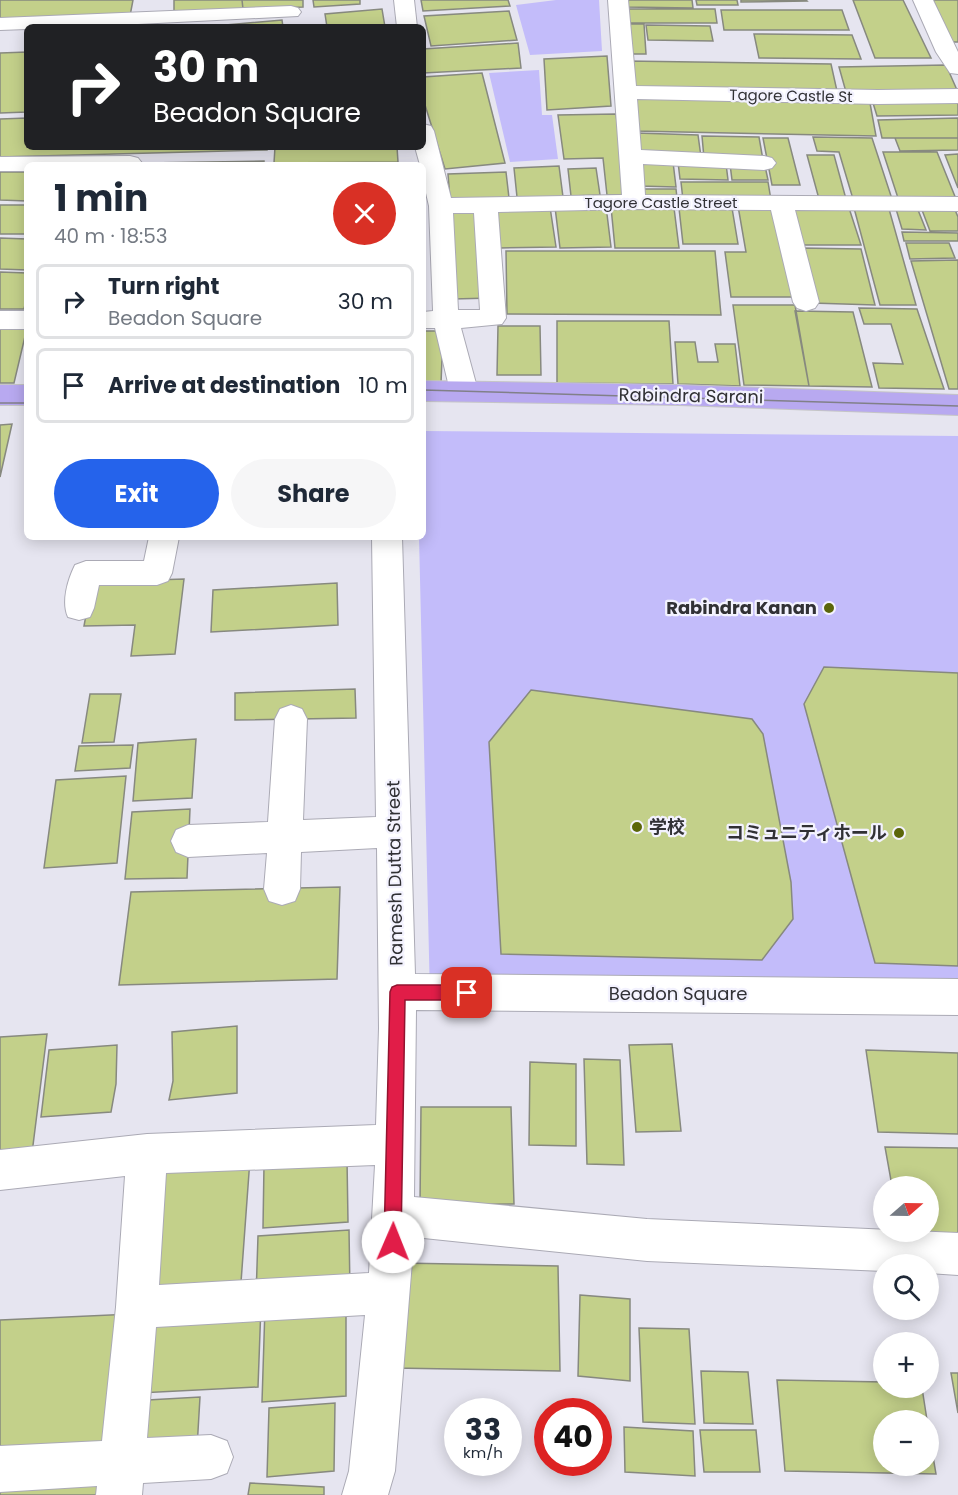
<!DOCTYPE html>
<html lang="en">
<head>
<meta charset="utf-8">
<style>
  :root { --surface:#fff; --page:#f6f6f7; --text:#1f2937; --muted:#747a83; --line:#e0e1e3; --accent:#2563eb }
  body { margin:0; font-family:Poppins,"Noto Sans SC","Noto Sans JP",sans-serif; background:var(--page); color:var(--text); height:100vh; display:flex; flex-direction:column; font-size:22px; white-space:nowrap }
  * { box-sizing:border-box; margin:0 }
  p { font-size:20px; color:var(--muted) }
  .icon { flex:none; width:33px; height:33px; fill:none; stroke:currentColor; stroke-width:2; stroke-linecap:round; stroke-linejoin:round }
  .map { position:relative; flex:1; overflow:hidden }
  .details { position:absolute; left:24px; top:162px; width:402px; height:378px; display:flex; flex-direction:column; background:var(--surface); border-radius:9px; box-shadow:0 3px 15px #0003 }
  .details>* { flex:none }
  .top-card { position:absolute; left:24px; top:24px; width:402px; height:126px; border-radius:9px; box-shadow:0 3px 15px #0003; background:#202124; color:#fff; overflow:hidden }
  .needle { width:39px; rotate:70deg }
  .buttons { position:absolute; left:873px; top:1176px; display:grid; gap:12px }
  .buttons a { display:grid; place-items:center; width:66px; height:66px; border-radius:50%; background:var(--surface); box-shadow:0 3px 15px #0003; font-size:30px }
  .speed { position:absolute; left:444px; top:1398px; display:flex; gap:12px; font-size:30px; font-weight:700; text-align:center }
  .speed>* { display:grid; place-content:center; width:78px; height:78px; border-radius:50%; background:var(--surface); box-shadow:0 3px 15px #0003; line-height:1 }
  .speed small { font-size:15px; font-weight:400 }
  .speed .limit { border:9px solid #d22; background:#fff; color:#111 }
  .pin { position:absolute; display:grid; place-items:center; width:51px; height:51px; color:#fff; margin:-26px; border-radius:12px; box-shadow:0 3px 9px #0006 }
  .me { position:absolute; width:66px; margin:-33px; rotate:1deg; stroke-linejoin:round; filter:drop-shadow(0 0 4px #0008) }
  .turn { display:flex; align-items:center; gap:21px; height:126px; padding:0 30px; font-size:27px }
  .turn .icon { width:78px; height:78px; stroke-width:2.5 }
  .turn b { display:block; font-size:42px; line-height:51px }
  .round { display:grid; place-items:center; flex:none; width:63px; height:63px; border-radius:32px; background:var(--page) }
  .overview { display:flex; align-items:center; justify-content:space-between; height:102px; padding:0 30px }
  h1 { font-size:36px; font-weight:700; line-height:45px }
  .primary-button { display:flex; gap:12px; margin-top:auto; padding:12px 30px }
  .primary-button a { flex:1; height:69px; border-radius:36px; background:var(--accent); color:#fff; font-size:24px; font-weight:700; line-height:69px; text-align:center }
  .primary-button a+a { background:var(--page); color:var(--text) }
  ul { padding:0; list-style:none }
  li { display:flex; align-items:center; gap:18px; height:75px; margin:0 12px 9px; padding:0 18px; border:3px solid var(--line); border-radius:9px }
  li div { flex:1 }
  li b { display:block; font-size:22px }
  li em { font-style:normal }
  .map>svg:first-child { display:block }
  .green { fill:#c3bcfa }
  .building { fill:#c3d08a; stroke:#87897f; stroke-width:1.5 }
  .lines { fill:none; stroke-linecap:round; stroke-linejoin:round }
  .minor-casing { stroke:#abaab5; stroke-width:2 }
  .major-casing { stroke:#c5c5c6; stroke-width:2 }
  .minor { fill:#fff; fill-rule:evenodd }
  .major { fill:#b8a9f0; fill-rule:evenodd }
  .tram { stroke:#818088; stroke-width:1.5 }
  .route { fill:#e11d48; stroke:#92132f; stroke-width:1.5 }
  .poi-dot { fill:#5b660a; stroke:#f3f2fe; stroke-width:2 }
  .labels { text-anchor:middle; stroke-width:4.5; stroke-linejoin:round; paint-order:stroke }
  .far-street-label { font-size:15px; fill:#313135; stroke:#f3f2fe }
  .street-label { font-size:18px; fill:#313135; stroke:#f3f2fe }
  .poi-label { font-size:18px; font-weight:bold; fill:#313135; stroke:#f3f2fe; text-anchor:end }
</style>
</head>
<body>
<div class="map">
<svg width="958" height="1495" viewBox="0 0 958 1495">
  <rect width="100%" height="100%" fill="#e6e5f0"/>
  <path class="green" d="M556,0H599L602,51L530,55L516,5Z
    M539,70L542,115H552L558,159L510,162L489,73Z
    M423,431L958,436V1007L430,997L419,537H423Z"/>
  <path class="building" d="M0,0H133L130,16L0,18Z
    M174,0H242L243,9L174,12Z
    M242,0H303V7L243,9Z
    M313,0H360V4L314,7Z
    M421,0H508L510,6L423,11Z
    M623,0H692L693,8L624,7Z
    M696,0H737L738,5H697Z
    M741,0H806L807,1L741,2Z
    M853,0H903L931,58H875Z
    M933,0H958V42H952Z
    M382,9L385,27H327L325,14Z
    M625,9H715L717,23H627Z
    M721,10H842L849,30H724Z
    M509,11L517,40L431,46L424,16Z
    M282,20L283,27H203Z
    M623,24H644L646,54H627Z
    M646,25L710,26L713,41L648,40Z
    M754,34L852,35L861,59L759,58Z
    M518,43L521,68L423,73V49Z
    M27,52V112L0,113V53Z
    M607,56L611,106L547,110L544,59Z
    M626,61L831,64L837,91L628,87Z
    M946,65L957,90L846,92L839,67Z
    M482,73L505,163L445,169L425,105L423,77Z
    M631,97L870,103L876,136L635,131Z
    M958,102V115L877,116L873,103Z
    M616,114L626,195H607L603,158L564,159L558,115Z
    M27,118V147H267V150L0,157V119Z
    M958,118V138H882L878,120Z
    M636,133L698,135L701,157L637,153Z
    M702,136L759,137L763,160L704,158Z
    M813,137L872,138L892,199H853L839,152L817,151Z
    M763,138H788L800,185H772Z
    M895,138H958V150L900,151Z
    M275,147H397L398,162L274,163Z
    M883,152H937L956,199L898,198Z
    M958,154V188L945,155Z
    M807,155H834L846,199H819Z
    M638,160L673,162L676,187L639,186Z
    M264,161V165H147V163Z
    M678,162L726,164L728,180L680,179Z
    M730,164L765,166L768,180H732Z
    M559,166L563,197H517L514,168Z
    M596,168L600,195L571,196L568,169Z
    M0,172H27V201L0,200Z
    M506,172L509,198L450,199L448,174Z
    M681,182H768L771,200H683Z
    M638,189H676L677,198H640Z
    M0,205H27V234H0Z
    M606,206L611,247L560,248L555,207Z
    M738,206H777L796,297H731L725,252H746Z
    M550,207L556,247L500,248L497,208Z
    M611,207L674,208L679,248H615Z
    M791,207L849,208L861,245H800Z
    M679,208H732L738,244H683Z
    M854,208L889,209L916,305H880Z
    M896,209L918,210L926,230L902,229Z
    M922,210H955L958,217V231H930Z
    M482,212L491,298L453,299L448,213Z
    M902,232L958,233V241H904Z
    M0,238L27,239V270L0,269Z
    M906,243H949L955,258L910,259Z
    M800,248L861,249L875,305L812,303Z
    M506,251H715L721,315L507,314Z
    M958,260V389H949L911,261Z
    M0,272L27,273V297L24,309H0Z
    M733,305H795L809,386L744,385Z
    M859,308L917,309L944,389L879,388L873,363L903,364L891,324H864Z
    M795,311L853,312L872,387L809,386Z
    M557,321H669L673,384L557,383Z
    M498,326H540L541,375H497Z
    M0,327L27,328L14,383H0Z
    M423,331H443L441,384H423Z
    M675,342H695L698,362H718L715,344H735L740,386L678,384Z
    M12,424L0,477V425Z
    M184,579L175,654L131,656L135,625L84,626L92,582Z
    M337,583L338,625L211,632L213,590Z
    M824,667L958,673V966L875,963L804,704Z
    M355,689L356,718L235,720V693Z
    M531,690L752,719L763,734L791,882L793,919L762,960L501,954L489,742Z
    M90,694H121L114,742L82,743Z
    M196,739L192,798L133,801L138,743Z
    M133,745L130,768L75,771L79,746Z
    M126,776L117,863L44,868L56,780Z
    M190,809L187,878L125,879L132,812Z
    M340,887L337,979L119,985L131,892Z
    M237,1026V1093L169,1100L173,1081L172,1032Z
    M47,1034L31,1161L0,1164V1037Z
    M672,1044L681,1131L636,1132L629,1045Z
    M117,1045L116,1084L111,1112L41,1117L49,1050Z
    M866,1050L958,1053V1134L878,1132Z
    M584,1059L620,1060L624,1165L587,1164Z
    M530,1062L576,1064V1146L529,1145Z
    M421,1107H511L514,1204L420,1205Z
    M885,1147L958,1148V1241L899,1232H928V1186H892Z
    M250,1159L240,1296L146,1299L161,1162Z
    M347,1159L348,1222L263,1228L264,1165Z
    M349,1230L350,1291L256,1297L258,1236Z
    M400,1263L558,1266L560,1371L394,1368Z
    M580,1295L630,1299V1381L578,1376Z
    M346,1303V1396L262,1402L265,1308Z
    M261,1305L258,1387L139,1393L147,1311Z
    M132,1314L117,1457L0,1463V1320Z
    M639,1328L689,1329L695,1424L643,1422Z
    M701,1371L748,1372L753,1424L704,1423Z
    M951,1373H958V1413Z
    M777,1380L884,1382V1388H922L927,1420H884V1466H928V1427L936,1474L785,1471Z
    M200,1397L197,1448L126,1453L130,1401Z
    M335,1403L334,1471L267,1477L269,1408Z
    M624,1427L693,1431L695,1476L625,1472Z
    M700,1430H756L760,1472H704Z
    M117,1468L114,1495H0V1474Z
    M250,1483L324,1487V1495H248Z"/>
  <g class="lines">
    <g class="minor-casing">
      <path id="minor" d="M394,0H414L417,27H397Z
        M608,0H628L636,86L878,90L958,89V103L878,104L637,99L641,150L764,156L772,158L776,163L772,168L764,170L643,164L645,195L958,197V211L795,210L819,302L815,308L806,311L797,308L793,302L771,210L634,209L498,212L506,318L502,324L461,328L478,391L474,398L464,401L454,398L450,391L435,328H423V312L433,311L429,206L423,180V165H420L415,147H423V124L431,126L434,131L451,198L622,195ZM453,213H474L480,310H458Z
        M913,0H933L958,52V74L950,73L936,52Z
        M291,6L298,8L301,12L298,16L79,27H27V29L0,30V18Z
        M130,156L138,158L142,163L140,165H27V171H0V157Z
        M0,311H27V329H0Z
        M149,537H179L172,573L168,581L157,585H99L94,608L90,617L79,620L68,617C61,602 68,579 75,565L86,561H144Z
        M372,537H402L415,974L958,979V1015L416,1010L414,1197L647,1219L958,1233V1275L928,1273V1264H884V1271L647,1261L414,1237L395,1471L388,1495H342L349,1471L365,1315L156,1327L147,1438L211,1435L227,1441L233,1457L227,1473L211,1479L143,1483L142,1495H96L97,1486L0,1492V1446L102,1441L116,1307L125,1176L0,1190V1150L147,1134L376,1125L379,1028L377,848L301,852L300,889L295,901L282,905L269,901L264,889L267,853L188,857L176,852L171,841L176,830L188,825L268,822L275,719L280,709L291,705L302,709L307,719L303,820L376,817ZM375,1165L369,1273L159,1285L166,1173Z"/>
    </g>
    <g class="major-casing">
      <path id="major" d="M423,381L679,385L958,395V415L679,405L423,401Z
        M0,385H27V405H0Z"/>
    </g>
    <use href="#minor" class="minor"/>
    <use href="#major" class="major"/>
    <path class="tram" d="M423,390L958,406
      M0,403H27"/>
  </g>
  <path class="route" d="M397,985H467L473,987L475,993L473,998L467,1000H405L401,1242L399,1248L393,1251L387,1248L384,1242L390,992L392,987Z"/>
  <g class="poi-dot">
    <circle cx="829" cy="608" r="6"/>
    <circle cx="637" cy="827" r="6"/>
    <circle cx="899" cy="833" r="6"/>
  </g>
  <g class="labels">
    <g class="far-street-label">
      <text transform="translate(791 96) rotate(1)" y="5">Tagore Castle St</text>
      <text x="661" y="208">Tagore Castle Street</text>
    </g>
    <g class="street-label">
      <text transform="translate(691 396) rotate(1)" y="6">Rabindra Sarani</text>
      <text transform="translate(395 873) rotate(-91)" y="6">Ramesh Dutta Street</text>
      <text x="678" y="1000">Beadon Square</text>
    </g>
    <g class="poi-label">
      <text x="817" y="614">Rabindra Kanan</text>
      <text x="649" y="833" text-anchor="start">学校</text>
      <text x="887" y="839">コミュニティホール</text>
    </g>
  </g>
</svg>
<div class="buttons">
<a><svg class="needle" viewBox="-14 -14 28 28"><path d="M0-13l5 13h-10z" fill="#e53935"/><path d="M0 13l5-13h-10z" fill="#747a83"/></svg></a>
<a><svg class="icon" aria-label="search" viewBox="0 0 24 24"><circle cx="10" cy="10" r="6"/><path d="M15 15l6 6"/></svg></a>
<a>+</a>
<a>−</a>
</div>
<div class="speed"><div>33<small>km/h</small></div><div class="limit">40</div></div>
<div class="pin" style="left:467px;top:993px;background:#d93025"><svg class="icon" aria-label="arrive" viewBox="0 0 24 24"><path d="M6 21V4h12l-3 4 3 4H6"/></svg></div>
<svg class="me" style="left:393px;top:1242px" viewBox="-20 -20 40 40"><circle r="19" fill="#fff"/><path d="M0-13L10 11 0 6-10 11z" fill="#e11d48"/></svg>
<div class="top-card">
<div class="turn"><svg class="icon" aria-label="right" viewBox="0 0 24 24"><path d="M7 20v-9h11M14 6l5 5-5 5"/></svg><div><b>30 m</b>Beadon Square</div></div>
</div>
<section class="details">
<div class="overview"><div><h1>1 min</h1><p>40 m · 18:53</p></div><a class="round" style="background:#d93025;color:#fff"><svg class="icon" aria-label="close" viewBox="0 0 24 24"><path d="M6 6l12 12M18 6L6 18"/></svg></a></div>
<ul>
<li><svg class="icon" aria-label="right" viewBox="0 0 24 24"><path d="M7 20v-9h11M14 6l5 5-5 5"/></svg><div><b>Turn right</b><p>Beadon Square</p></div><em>30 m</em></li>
<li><svg class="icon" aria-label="arrive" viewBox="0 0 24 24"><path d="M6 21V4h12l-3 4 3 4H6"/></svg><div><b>Arrive at destination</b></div><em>10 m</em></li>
</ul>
<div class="primary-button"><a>Exit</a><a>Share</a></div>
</section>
</div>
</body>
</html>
